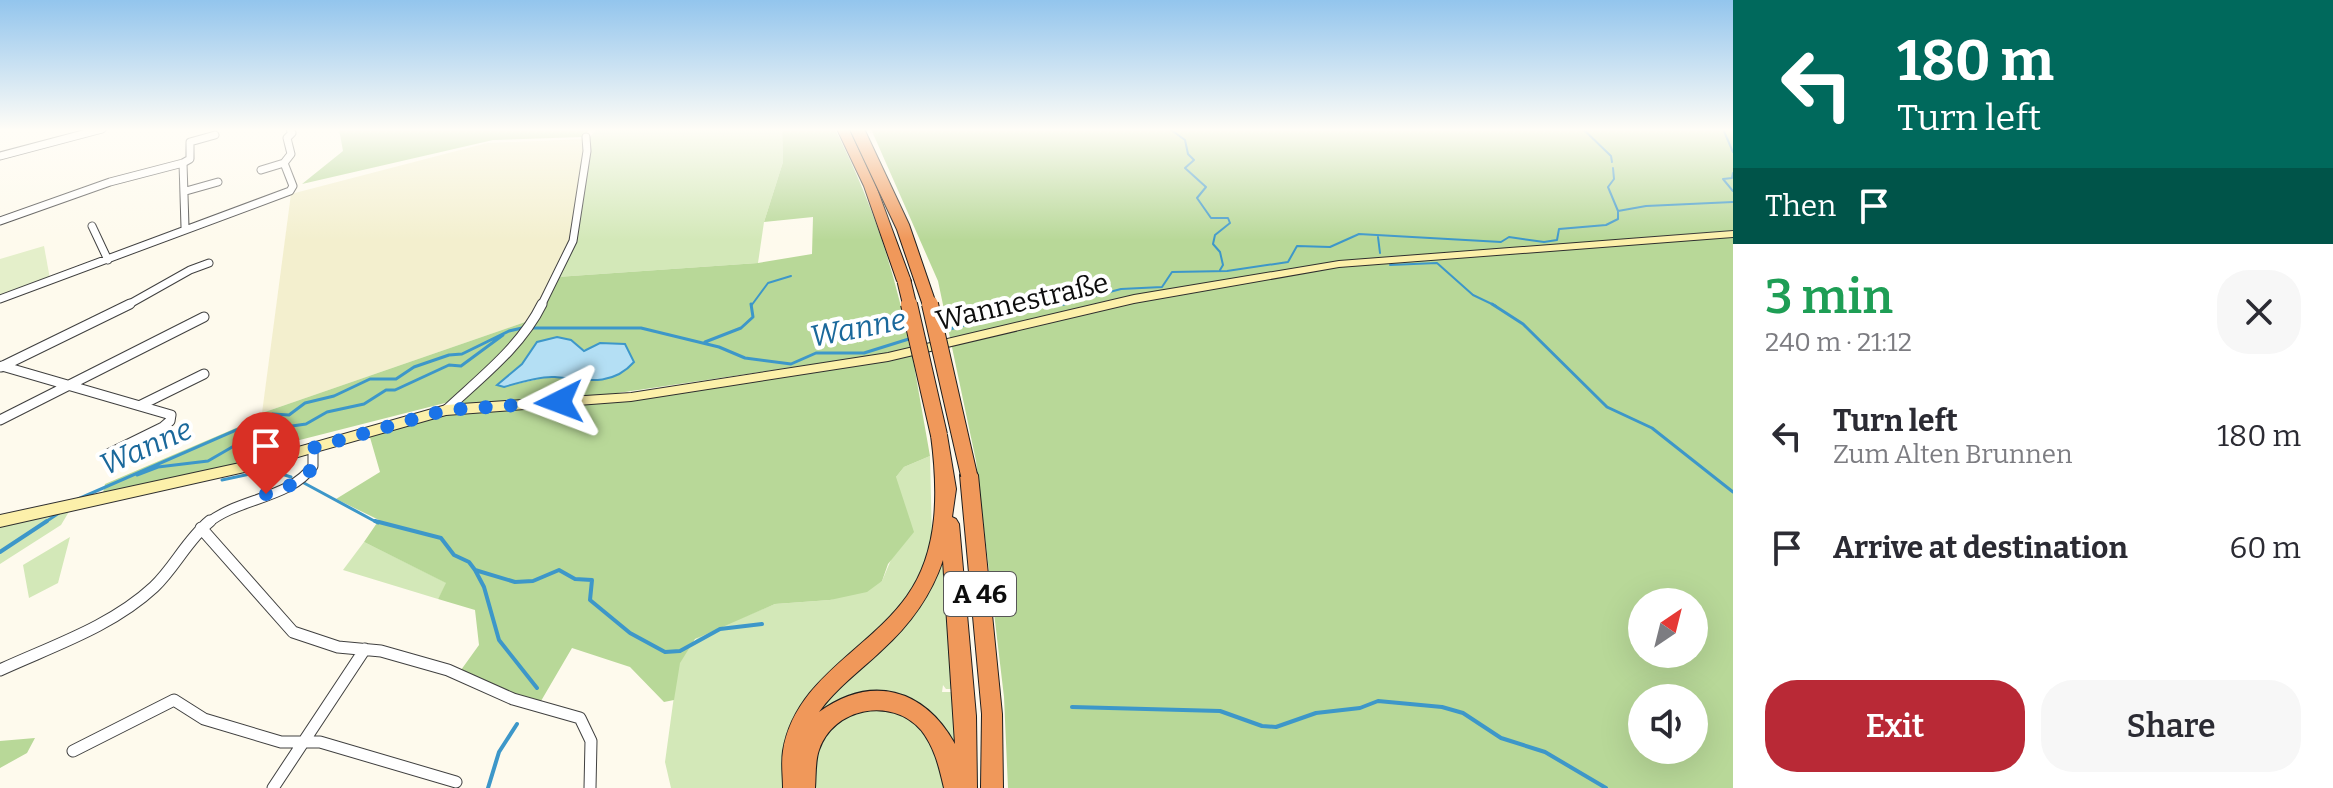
<!DOCTYPE html>
<html lang="en">
<head>
<meta charset="utf-8">
<style>
  :root { --surface:#fff; --page:#f7f7f7; --text:#2b2b33; --muted:#7c7c81; --accent:#b92936 }
  body { margin:0; font-family:Bitter,serif; background:var(--page); color:var(--text); height:100vh; display:flex; flex-direction:column; font-size:30px; white-space:nowrap }
  * { box-sizing:border-box; margin:0 }
  p { font-size:26px; color:var(--muted) }
  .icon { flex:none; width:44px; height:44px; fill:none; stroke:currentColor; stroke-width:2; stroke-linecap:round; stroke-linejoin:round }
  .map { position:relative; flex:1; overflow:hidden }
  .drawer { display:flex; flex-direction:column; background:var(--surface); width:600px }
  .drawer>* { flex:none }
  .guide { background:#00695c; color:#fff; overflow:hidden }
  .needle { width:52px; rotate:35deg }
  .buttons { position:absolute; left:1628px; top:588px; display:grid; gap:16px }
  .buttons a { display:grid; place-items:center; width:80px; height:80px; border-radius:50%; background:var(--surface); box-shadow:0 8px 32px #0002; font-size:40px }
  .pin { position:absolute; display:grid; place-items:center; width:68px; height:68px; color:#fff; margin:-82px -34px; border-radius:50% 50% 50% 0; rotate:-45deg; box-shadow:0 0 8px #0007 }
  .pin .icon { rotate:45deg }
  .me { position:absolute; width:88px; margin:-44px; rotate:267deg; stroke-linejoin:round; filter:drop-shadow(0 0 6px #0008) }
  .turn { display:flex; align-items:center; gap:28px; height:168px; padding:0 32px; font-size:36px }
  .turn .icon { width:104px; height:104px; stroke-width:2.5 }
  .turn b { display:block; font-size:56px; line-height:68px }
  .then { display:flex; align-items:center; height:76px; padding:0 32px; background:#0003; gap:16px; font-size:30px }
  .round { display:grid; place-items:center; flex:none; width:84px; height:84px; border-radius:32px; background:var(--page) }
  .headline { display:flex; align-items:center; justify-content:space-between; height:136px; padding:0 32px }
  h1 { font-size:48px; font-weight:600; line-height:60px; color:#1e9e55 }
  .button { display:flex; gap:16px; margin-top:auto; padding:16px 32px }
  .button a { flex:1; height:92px; border-radius:32px; background:var(--accent); color:#fff; font-size:32px; font-weight:600; line-height:92px; text-align:center }
  .button a+a { background:var(--page); color:var(--text) }
  ul { padding:0; list-style:none }
  li { display:flex; align-items:center; gap:24px; height:112px; padding:0 32px }
  li div { flex:1 }
  li b { display:block; font-size:30px }
  li em { font-style:normal }
  main { display:flex; flex:1; min-height:0 }
  .map>svg:first-child { display:block }
  .farmland { fill:#f3efce }
  .green { fill:#d3e8b8 }
  .forest { fill:#b8d898; fill-rule:evenodd }
  .pitch { fill:#e4efca }
  .water { fill:#b4dff4; stroke:#3d97c9; stroke-width:2 }
  .lines { fill:none; stroke-linecap:round; stroke-linejoin:round }
  .stream-far2 { stroke:#3d97c9; stroke-width:2 }
  .stream-far1 { stroke:#3d97c9; stroke-width:3 }
  .stream { stroke:#3d97c9; stroke-width:4 }
  .street-far2-casing { stroke:#404040; stroke-width:9 }
  .street-far1-casing { stroke:#404040; stroke-width:11 }
  .street-casing { stroke:#404040; stroke-width:13 }
  .secondary-casing { stroke:#2f2f2f; stroke-width:2 }
  .highway-casing { stroke:#1e1e1e; stroke-width:2 }
  .street-far2 { stroke:#fff; stroke-width:7 }
  .street-far1 { stroke:#fff; stroke-width:9 }
  .street { stroke:#fff; stroke-width:11 }
  .secondary { fill:#fcf0aa; fill-rule:evenodd }
  .highway { fill:#f0985a; fill-rule:evenodd }
  .highway-bridge-far1-casing { stroke:#1e1e1e; stroke-width:15; stroke-linecap:butt }
  .highway-bridge-casing { stroke:#1e1e1e; stroke-width:18; stroke-linecap:butt }
  .highway-bridge-far1 { stroke:#f0985a; stroke-width:13 }
  .highway-bridge { stroke:#f0985a; stroke-width:16 }
  .route { stroke:#1a73e8; stroke-width:14; stroke-dasharray:0 25.2 }
  .labels { text-anchor:middle; stroke-width:8; stroke-linejoin:round; paint-order:stroke }
  .shield { fill:#fff; stroke:#565656; stroke-width:2 }
  .shield-label { font-size:26px; font-weight:bold; fill:#0d0d0d }
  .street-label { font-size:28px; fill:#0d0d0d; stroke:#fff }
  .water-label { font-size:30px; font-style:italic; fill:#1a689b; stroke:#fff }
</style>
</head>
<body>
<main>
<div class="map">
<svg width="1733" height="788" viewBox="0 0 1733 788">
  <rect width="100%" height="100%" fill="#fefaed"/>
  <path class="farmland" d="M584,139L586,144L570,242L531,320L262,413L291,194L487,143Z"/>
  <path class="green" d="M597,129H782L783,162L764,222L758,263L557,277L576,241L589,138Z
    M930,456L932,540L922,571L901,607L813,692L789,788H671L665,762L680,652L703,634L775,604L830,600L882,581L893,555L896,477L904,467Z
    M70,510L61,525L0,564V526Z
    M70,537L58,583L29,598L23,565Z
    M364,542L447,583L438,599L343,570Z
    M942,549L955,689H946L943,685L942,692H954L955,755L950,746L874,695L802,727L878,648Z
    M885,704L928,728L950,788H809L811,755L836,716Z"/>
  <path class="forest" d="M339,129H591L582,137L493,140L302,184L343,151Z
    M782,129H835C871,200 896,272 910,350L584,398L450,407L513,350L557,277L758,263L812,254L813,217L764,222L783,162ZM578,349L591,350L576,382L552,376L504,387L498,384L522,364Z
    M871,129H1733V788H1008L1004,697L976,461L938,281ZM1642,602H1694V654H1642ZM1642,698H1694V750H1642Z
    M531,320L507,350L449,402L280,445C255,470 142,484 103,493L105,484L262,417V413Z
    M912,354L930,456L904,467L896,477L914,532L888,564L882,581L867,592L830,600L775,604L695,639L680,663L674,700L664,702L630,667L572,648L541,701L512,694L461,670L479,645L475,610L438,599L446,583L364,542L379,520L336,499L380,472L369,434L446,412L606,401Z
    M35,738L27,753L0,768V741Z"/>
  <path class="pitch" d="M44,246L50,279L0,295V259Z"/>
  <path class="water" d="M557,337L571,340L584,351L600,343L625,344L634,362C612,387 585,380 555,377C543,376 517,383 504,387L497,385L522,364L537,342Z"/>
  <g class="lines">
    <path class="stream-far2" d="M1170,129L1185,140L1188,154L1194,160L1185,168L1206,187L1197,198L1211,218H1228L1230,223L1215,235L1213,244L1220,252L1223,265L1220,270
      M1583,129L1611,156L1612,162
      M1723,129L1733,152
      M1613,168L1614,179L1608,187L1618,211
      M1733,173L1732,178L1723,179L1733,191
      M1378,237L1380,253
      M1390,265L1437,263L1473,295L1496,306
      M751,306L768,283L791,276
      M1013,306L1028,301L1057,306L1121,289L1162,287L1172,272L1227,271L1288,262L1297,246L1330,247L1359,234L1501,242L1509,237L1544,242L1557,240L1559,229L1606,225L1618,219V211L1646,206L1733,202"/>
    <path class="stream-far1" d="M1047,304H1064
      M1492,304L1523,324L1607,407L1652,428L1733,492
      M529,328H641L719,347L745,358L791,364L816,353H864L912,338
      M942,331L1010,313L1016,304
      M705,342L741,328L753,317L751,304
      M137,475L158,467L208,461L246,439L271,429L306,424L327,412L364,404L386,390H395L449,365L461,366L503,335
      M222,480L269,470L291,477
      M304,483L378,523
      M78,499L273,414L289,415L305,403L334,396L370,379H396L414,367L449,355L462,354L509,331L522,328
      M44,523L59,513"/>
    <path class="stream" d="M375,521L441,538L454,555L469,562L475,570L515,582L533,581L559,570L575,579L592,580L590,600L630,633L665,652L680,651L720,629L762,624
      M0,552L47,521
      M475,570L484,587L499,640L537,688
      M1072,707L1220,711L1262,726L1276,727L1316,713L1360,708L1378,701L1442,707L1463,713L1501,738L1545,752L1606,788
      M488,788L499,752L517,724"/>
    <g class="street-far2-casing">
      <path id="street-far2" d="M0,156L102,129
        M183,163L190,159V142L215,135
        M261,170L284,163
        M186,191L218,182
        M0,221L110,182L183,163L185,227
        M92,226L108,260
        M0,299L290,191L293,186L284,163L291,154L287,138L292,133L290,129
        M126,306L190,270L209,263
        M541,306L573,241L587,151L586,137"/>
    </g>
    <g class="street-far1-casing">
      <path id="street-far1" d="M2,366L171,415L170,421L163,427L106,455
        M1,367L130,304
        M141,405L204,374
        M446,410C480,378 521,347 542,304
        M0,420L204,317
        M208,523C238,498 290,499 313,466V448"/>
    </g>
    <g class="street-casing">
      <path id="street" d="M201,528L293,632L338,647L381,651L448,670L513,699L580,718L591,741L590,788
        M0,670C52,646 111,627 154,587C175,567 187,540 210,521
        M73,751L174,700L204,719L281,742H320L456,782
        M273,788L365,649"/>
    </g>
    <g class="secondary-casing">
      <path id="secondary" d="M1733,231V237L1339,267L1134,303L888,361L631,401L446,415L249,471L0,527V515L249,461L446,405L631,393L888,353L1134,295L1339,261Z"/>
    </g>
    <g class="highway-casing">
      <path id="highway" d="M837,129H849L876,186L911,281L909,284L904,286L897,281L864,186Z
        M939,429L945,431L947,435L956,489L952,517L956,519L959,524L976,716L977,788H944C939,767 935,748 921,730C891,696 833,708 819,750C815,761 816,776 815,788H783C783,776 781,763 783,751C795,678 868,651 907,596C940,550 938,488 931,435L933,431ZM943,560L955,744C924,688 871,674 819,712C836,688 860,671 881,651C910,625 931,596 943,560Z
        M969,468L975,470L978,475L1002,714L1003,788H981L982,714L960,475L963,470Z"/>
    </g>
    <use href="#street-far2" class="street-far2"/>
    <use href="#street-far1" class="street-far1"/>
    <use href="#street" class="street"/>
    <use href="#secondary" class="secondary"/>
    <use href="#highway" class="highway"/>
    <g class="highway-bridge-far1-casing">
      <path id="highway-bridge-far1" d="M857,129L903,227L930,306
        M904,281L910,306"/>
    </g>
    <g class="highway-bridge-casing">
      <path id="highway-bridge" d="M909,304L939,435
        M930,304L969,475"/>
    </g>
    <use href="#highway-bridge-far1" class="highway-bridge-far1"/>
    <use href="#highway-bridge" class="highway-bridge"/>
  </g>
  <linearGradient id="sky" x2="0" y2="1"><stop stop-color="#93c5ed"/><stop offset="0.54" stop-color="#fffdf7"/><stop offset="1" stop-color="#fffdf7" stop-opacity="0"/></linearGradient>
  <rect width="1733" height="240" fill="url(#sky)"/>
  <g class="lines">
    <path class="route" d="M266,494C292,484 318,481 313,448L446,410L559,402"/>
  </g>
  <g class="labels">
    <rect class="shield" x="944" y="572" width="72" height="44" rx="6"/>
    <g class="shield-label">
      <text x="980" y="603">A 46</text>
    </g>
    <g class="street-label">
      <text transform="translate(1022 301) rotate(-13)" y="10">Wannestraße</text>
    </g>
    <g class="water-label">
      <text transform="translate(858 328) rotate(-11)" y="10">Wanne</text>
      <text transform="translate(146 447) rotate(-24)" y="10">Wanne</text>
    </g>
  </g>
</svg>
<div class="buttons">
<a><svg class="needle" viewBox="-14 -14 28 28"><path d="M0-13l5 13h-10z" fill="#e53935"/><path d="M0 13l5-13h-10z" fill="#7c7c81"/></svg></a>
<a><svg class="icon" aria-label="sound" viewBox="0 0 24 24"><path d="M4 9h4l5-4v14l-5-4H4zM17 9q2 3 0 6"/></svg></a>
</div>
<div class="pin" style="left:266px;top:494px;background:#d93025"><svg class="icon" aria-label="arrive" viewBox="0 0 24 24"><path d="M6 21V4h12l-3 4 3 4H6"/></svg></div>
<svg class="me" style="left:559px;top:402px" viewBox="-20 -20 40 40"><path d="M0-17L14 15 0 8-14 15z" fill="#1a73e8" stroke="#fff" stroke-width="4"/></svg>
</div>
<section class="drawer">
<div class="guide">
<div class="turn"><svg class="icon" aria-label="left" viewBox="0 0 24 24"><path d="M17 20v-9H6M10 6l-5 5 5 5"/></svg><div><b>180 m</b>Turn left</div></div>
<div class="then">Then<svg class="icon" aria-label="arrive" viewBox="0 0 24 24"><path d="M6 21V4h12l-3 4 3 4H6"/></svg></div>
</div>
<div class="headline"><div><h1>3 min</h1><p>240 m · 21:12</p></div><a class="round"><svg class="icon" aria-label="close" viewBox="0 0 24 24"><path d="M6 6l12 12M18 6L6 18"/></svg></a></div>
<ul>
<li><svg class="icon" aria-label="left" viewBox="0 0 24 24"><path d="M17 20v-9H6M10 6l-5 5 5 5"/></svg><div><b>Turn left</b><p>Zum Alten Brunnen</p></div><em>180 m</em></li>
<li><svg class="icon" aria-label="arrive" viewBox="0 0 24 24"><path d="M6 21V4h12l-3 4 3 4H6"/></svg><div><b>Arrive at destination</b></div><em>60 m</em></li>
</ul>
<div class="button"><a>Exit</a><a>Share</a></div>
</section>
</main>
</body>
</html>
